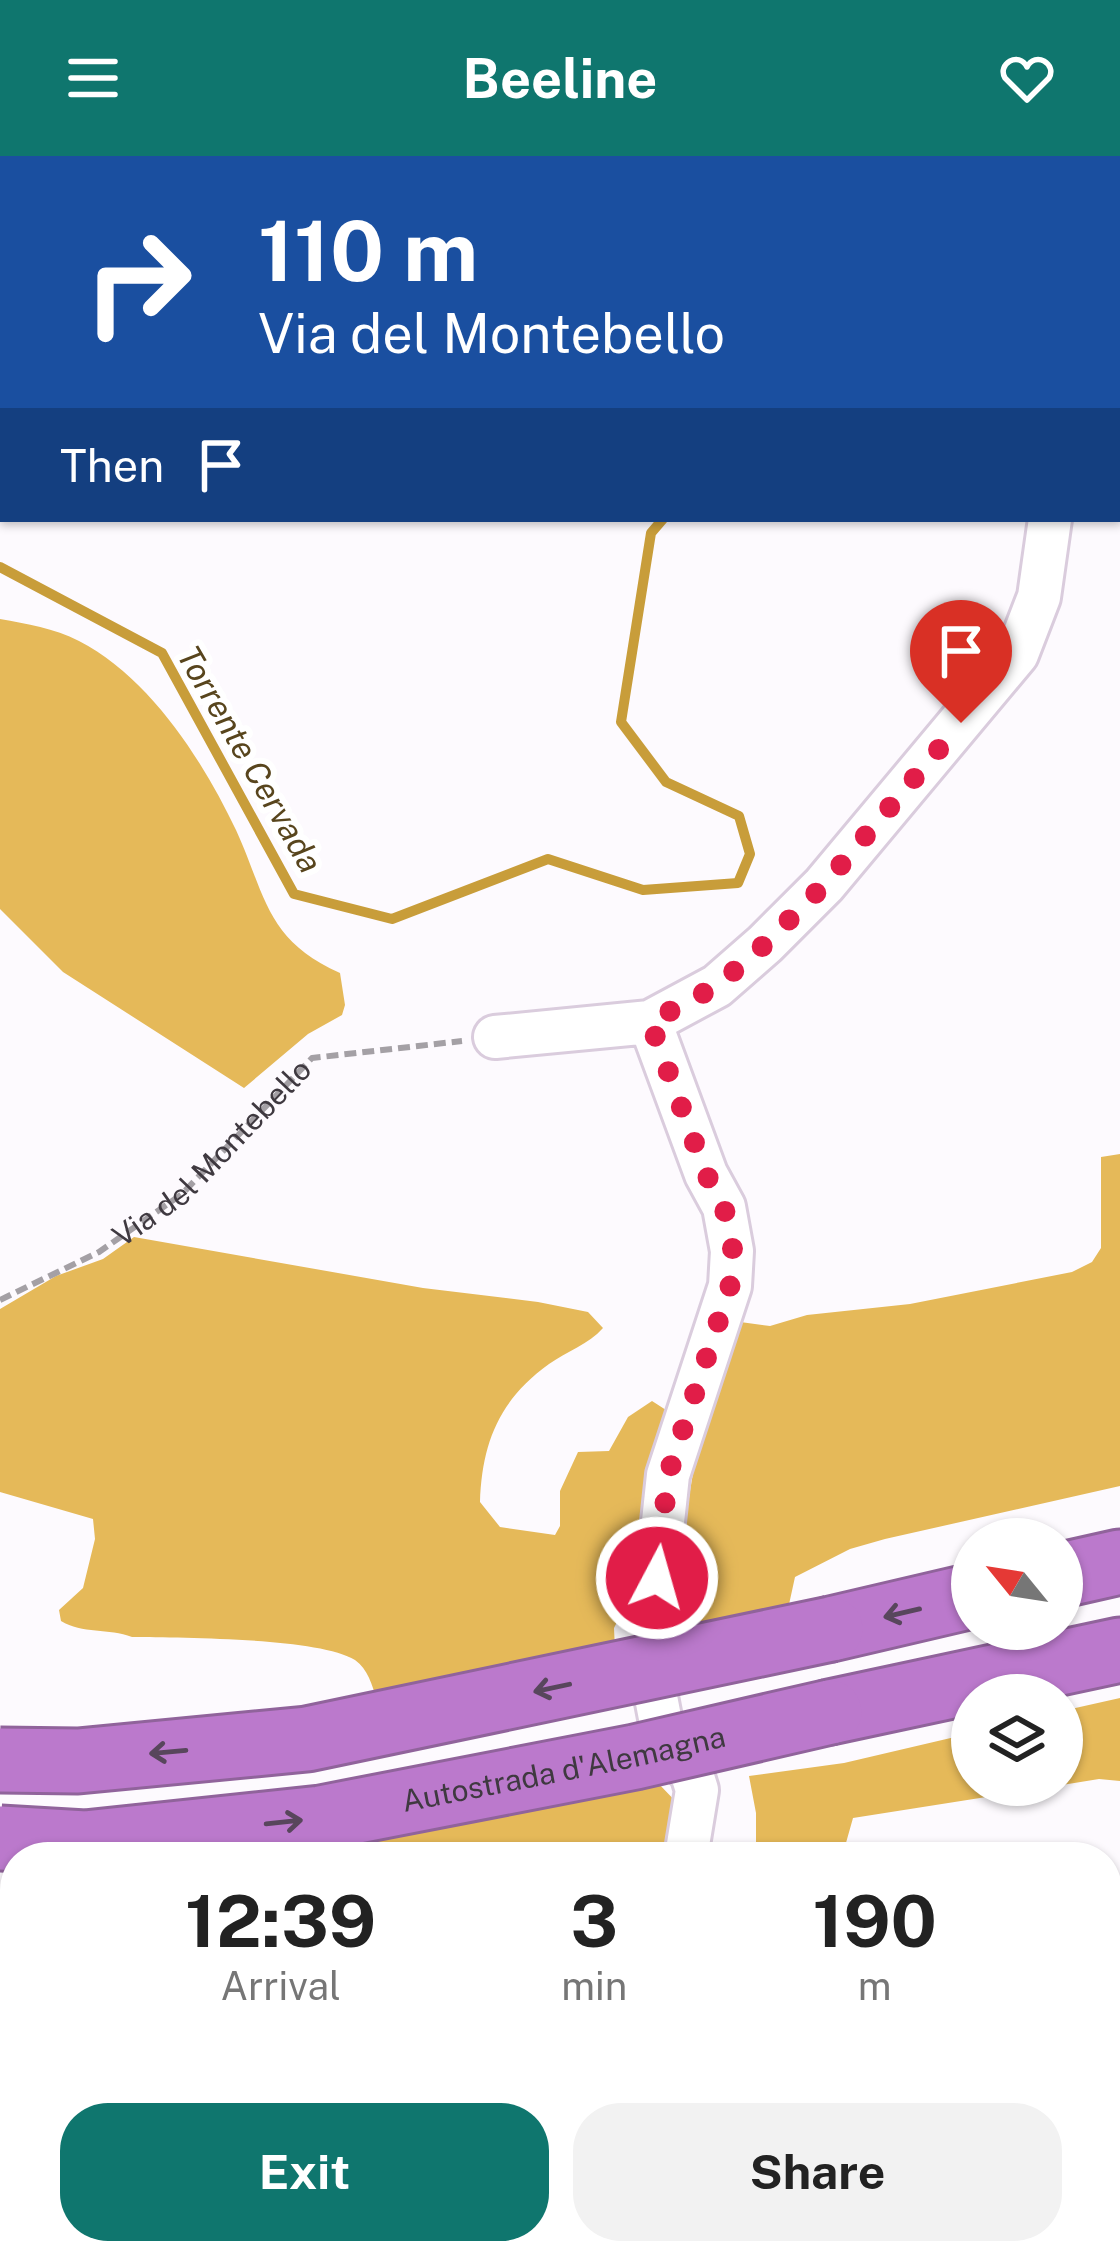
<!DOCTYPE html>
<html lang="en">
<head>
<meta charset="utf-8">
<style>
  :root { --surface:#fff; --page:#f2f2f2; --text:#222; --muted:#767676; --accent:#0f766e }
  body { margin:0; font-family:"Public Sans",sans-serif; background:var(--page); color:var(--text); height:100vh; display:flex; flex-direction:column; font-size:45px; white-space:nowrap }
  * { box-sizing:border-box; margin:0 }
  p { font-size:39px; color:var(--muted) }
  .icon { flex:none; width:66px; height:66px; fill:none; stroke:currentColor; stroke-width:2; stroke-linecap:round; stroke-linejoin:round }
  .map { position:relative; flex:1; overflow:hidden }
  .drawer { position:absolute; left:0px; top:1686px; width:1122px; height:423px; display:flex; flex-direction:column; background:var(--surface); border-radius:48px 48px 0 0; box-shadow:0 3px 9px #0004 }
  .drawer>* { flex:none }
  .top-card { position:absolute; left:0px; top:0px; width:1122px; height:366px; box-shadow:0 3px 9px #0004; background:#1a4fa0; color:#fff; overflow:hidden }
  .needle { width:78px; rotate:300deg }
  .buttons { position:absolute; left:951px; top:1362px; display:grid; gap:24px }
  .buttons a { display:grid; place-items:center; width:132px; height:132px; border-radius:50%; background:var(--surface); box-shadow:0 3px 9px #0004; font-size:60px }
  .pin { position:absolute; display:grid; place-items:center; width:102px; height:102px; color:#fff; margin:-123px -51px; border-radius:50% 50% 50% 0; rotate:-45deg; box-shadow:0 0 12px #0007 }
  .pin .icon { rotate:45deg }
  .me { position:absolute; width:132px; margin:-66px; rotate:6deg; stroke-linejoin:round; filter:drop-shadow(0 0 9px #0008) }
  .turn { display:flex; align-items:center; gap:42px; height:252px; padding:0 60px; font-size:54px }
  .turn .icon { width:156px; height:156px; stroke-width:2.5 }
  .turn b { display:block; font-size:84px; line-height:102px }
  .then { display:flex; align-items:center; height:114px; padding:0 60px; background:#0003; gap:24px; font-size:45px }
  .eta { display:flex; justify-content:space-evenly; align-items:center; height:204px; text-align:center }
  .eta b { font-size:72px; font-weight:700; line-height:84px }
  .cta { display:flex; gap:24px; margin-top:auto; padding:24px 60px }
  .cta a { flex:1; height:138px; border-radius:48px; background:var(--accent); color:#fff; font-size:48px; font-weight:700; line-height:138px; text-align:center }
  .cta a+a { background:var(--page); color:var(--text) }
  header { display:flex; justify-content:space-between; align-items:center; height:156px; padding:0 60px; background:var(--accent); color:#fff; font-size:54px; font-weight:700 }
  .map>svg:first-child { display:block }
  .forest { fill:#e5b959 }
  .lines { fill:none; stroke-linecap:round; stroke-linejoin:round }
  .stream { stroke:#c89d3a; stroke-width:10 }
  .minor-casing { stroke:#daccdd; stroke-width:48 }
  .highway-casing { stroke:#90639b; stroke-width:69 }
  .path { stroke:#a4a0a5; stroke-width:6; stroke-dasharray:12 6; stroke-linecap:butt }
  .minor { stroke:#fff; stroke-width:42 }
  .highway { stroke:#bb79cc; stroke-width:63 }
  .highway-bridge-casing { stroke:#90639b; stroke-width:69; stroke-linecap:butt }
  .highway-bridge { stroke:#bb79cc; stroke-width:63 }
  .oneway { stroke:#58465c }
  .route { stroke:#e11d48; stroke-width:21; stroke-dasharray:0 37.8 }
  .labels { text-anchor:middle; stroke-width:12; stroke-linejoin:round; paint-order:stroke }
  .street-label { font-size:30px; fill:#3f3940; stroke:#fff }
  .water-label { font-size:33px; font-style:italic; fill:#58451d; stroke:#fff }
</style>
</head>
<body>
<header><svg class="icon" aria-label="menu" viewBox="0 0 24 24"><path d="M4 6h16M4 12h16M4 18h16"/></svg>Beeline<svg class="icon" aria-label="heart" viewBox="0 0 24 24"><path d="M12 20l-8-8c-3-5 5-10 8-4 3-6 11-1 8 4z"/></svg></header>
<div class="map">
<svg width="1120" height="2108" viewBox="0 0 1120 2108">
  <rect width="100%" height="100%" fill="#fdfafe"/>
  <path class="forest" d="M0,463C27,468 54,472 79,485C150,522 202,603 236,674C266,740 266,784 340,817L345,849L342,859L308,878L244,932L63,816L0,753Z
    M1120,998V1330L885,1383L850,1393L795,1421L788,1453L688,1477C674,1356 700,1280 733,1165L770,1170L807,1159L910,1148L1072,1116L1092,1106L1101,1092V1001Z
    M134,1081L423,1132L538,1146L588,1156L603,1172C589,1188 566,1196 549,1208C499,1244 482,1287 480,1346L500,1371L555,1379L560,1370V1335L578,1296L609,1295L628,1261L652,1245L666,1254L644,1326L636,1415L631,1438L614,1472L615,1494L377,1544C372,1529 368,1513 355,1504C318,1481 180,1482 132,1481C109,1472 82,1478 61,1465L59,1454L83,1432L95,1383L93,1363L0,1336V1153L56,1120L103,1103Z
    M1120,1542V1625L1099,1623L1062,1629V1555Z
    M972,1577V1629H1062L853,1662L842,1701H756V1657L749,1620L844,1607Z
    M657,1626L681,1651V1701H572L515,1696L513,1701H325L343,1689Z
    M0,1747H15V2094H41L34,2108H0Z
    M379,2094H479L476,2108H377Z
    M666,2094H999L1005,2108H664Z"/>
  <g class="lines">
    <path class="stream" d="M1119,342H1120
      M0,411L162,497L294,738L392,763L548,703L643,734L738,727L750,698L739,660L666,626L621,566L651,377L663,363"/>
    <g class="minor-casing">
      <path id="minor" d="M395,0L401,3
        M0,11L3,14
        M1119,20L1120,19
        M1119,55H1120
        M650,866L706,1018L724,1051L732,1095L730,1130L668,1319L657,1422L665,1481L652,1520L665,1588L692,1618L697,1634L686,1701
        M495,881L650,866L717,830L765,788L824,729L1017,498L1039,441L1050,363
        M881,2108L883,2094"/>
    </g>
    <g class="highway-casing">
      <path id="highway" d="M1062,1419L1120,1406
        M831,1473L972,1440
        M830,1556L1120,1494"/>
    </g>
    <g class="path">
      <path id="s1" d="M0,1144L99,1096L182,1038L312,902L462,885"/>
      <path d="M620,2108L625,2094"/>
    </g>
    <use href="#minor" class="minor"/>
    <use href="#highway" class="highway"/>
    <g class="highway-bridge-casing">
      <g id="highway-bridge">
        <path d="M0,1604L78,1605L307,1583L831,1473"/>
        <path id="s2" d="M0,1682L85,1687L321,1662L635,1601L830,1556"/>
      </g>
    </g>
    <use href="#highway-bridge" class="highway-bridge"/>
  </g>
  <defs><path id="oneway-shaft" d="M-6 0H5M1.5-3L5.5 0L1.5 3" fill="none" stroke-width="1.6" stroke-linecap="round" stroke-linejoin="round" transform="scale(3)"/></defs>
  <g class="oneway">
    <use href="#oneway-shaft" transform="translate(902 1457) rotate(167)"/>
    <use href="#oneway-shaft" transform="translate(552 1532) rotate(168)"/>
    <use href="#oneway-shaft" transform="translate(168 1596) rotate(175)"/>
    <use href="#oneway-shaft" transform="translate(284 1666) rotate(-6)"/>
  </g>
  <g class="lines">
    <path class="route" d="M657,1422L668,1319L730,1130L733,1095L724,1051L706,1018L650,866L717,830L765,788L824,729L961,567"/>
  </g>
  <g class="labels">
    <g class="street-label">
      <text dy="10" stroke="none"><textPath href="#s1" startOffset="261">Via del Montebello</textPath></text>
      <text dy="10" stroke="none"><textPath href="#s2" startOffset="570">Autostrada d'Alemagna</textPath></text>
    </g>
    <g class="water-label">
      <text transform="translate(250 603) rotate(60)" y="12">Torrente Cervada</text>
    </g>
  </g>
</svg>
<div class="buttons">
<a><svg class="needle" viewBox="-14 -14 28 28"><path d="M0-13l5 13h-10z" fill="#e53935"/><path d="M0 13l5-13h-10z" fill="#767676"/></svg></a>
<a><svg class="icon" aria-label="layers" viewBox="0 0 24 24"><path d="M12 4l9 5-9 5-9-5zM3 14l9 5 9-5"/></svg></a>
</div>
<div class="pin" style="left:961px;top:567px;background:#d93025"><svg class="icon" aria-label="arrive" viewBox="0 0 24 24"><path d="M6 21V4h12l-3 4 3 4H6"/></svg></div>
<svg class="me" style="left:657px;top:1422px" viewBox="-20 -20 40 40"><circle r="17" fill="#e11d48" stroke="#fff" stroke-width="3"/><path d="M0-11L8 9 0 5-8 9z" fill="#fff"/></svg>
<div class="top-card">
<div class="turn"><svg class="icon" aria-label="right" viewBox="0 0 24 24"><path d="M7 20v-9h11M14 6l5 5-5 5"/></svg><div><b>110 m</b>Via del Montebello</div></div>
<div class="then">Then<svg class="icon" aria-label="arrive" viewBox="0 0 24 24"><path d="M6 21V4h12l-3 4 3 4H6"/></svg></div>
</div>
<section class="drawer">
<div class="eta">
<div><b>12:39</b><p>Arrival</p></div>
<div><b>3</b><p>min</p></div>
<div><b>190</b><p>m</p></div>
</div>
<div class="cta"><a>Exit</a><a>Share</a></div>
</section>
</div>
</body>
</html>
